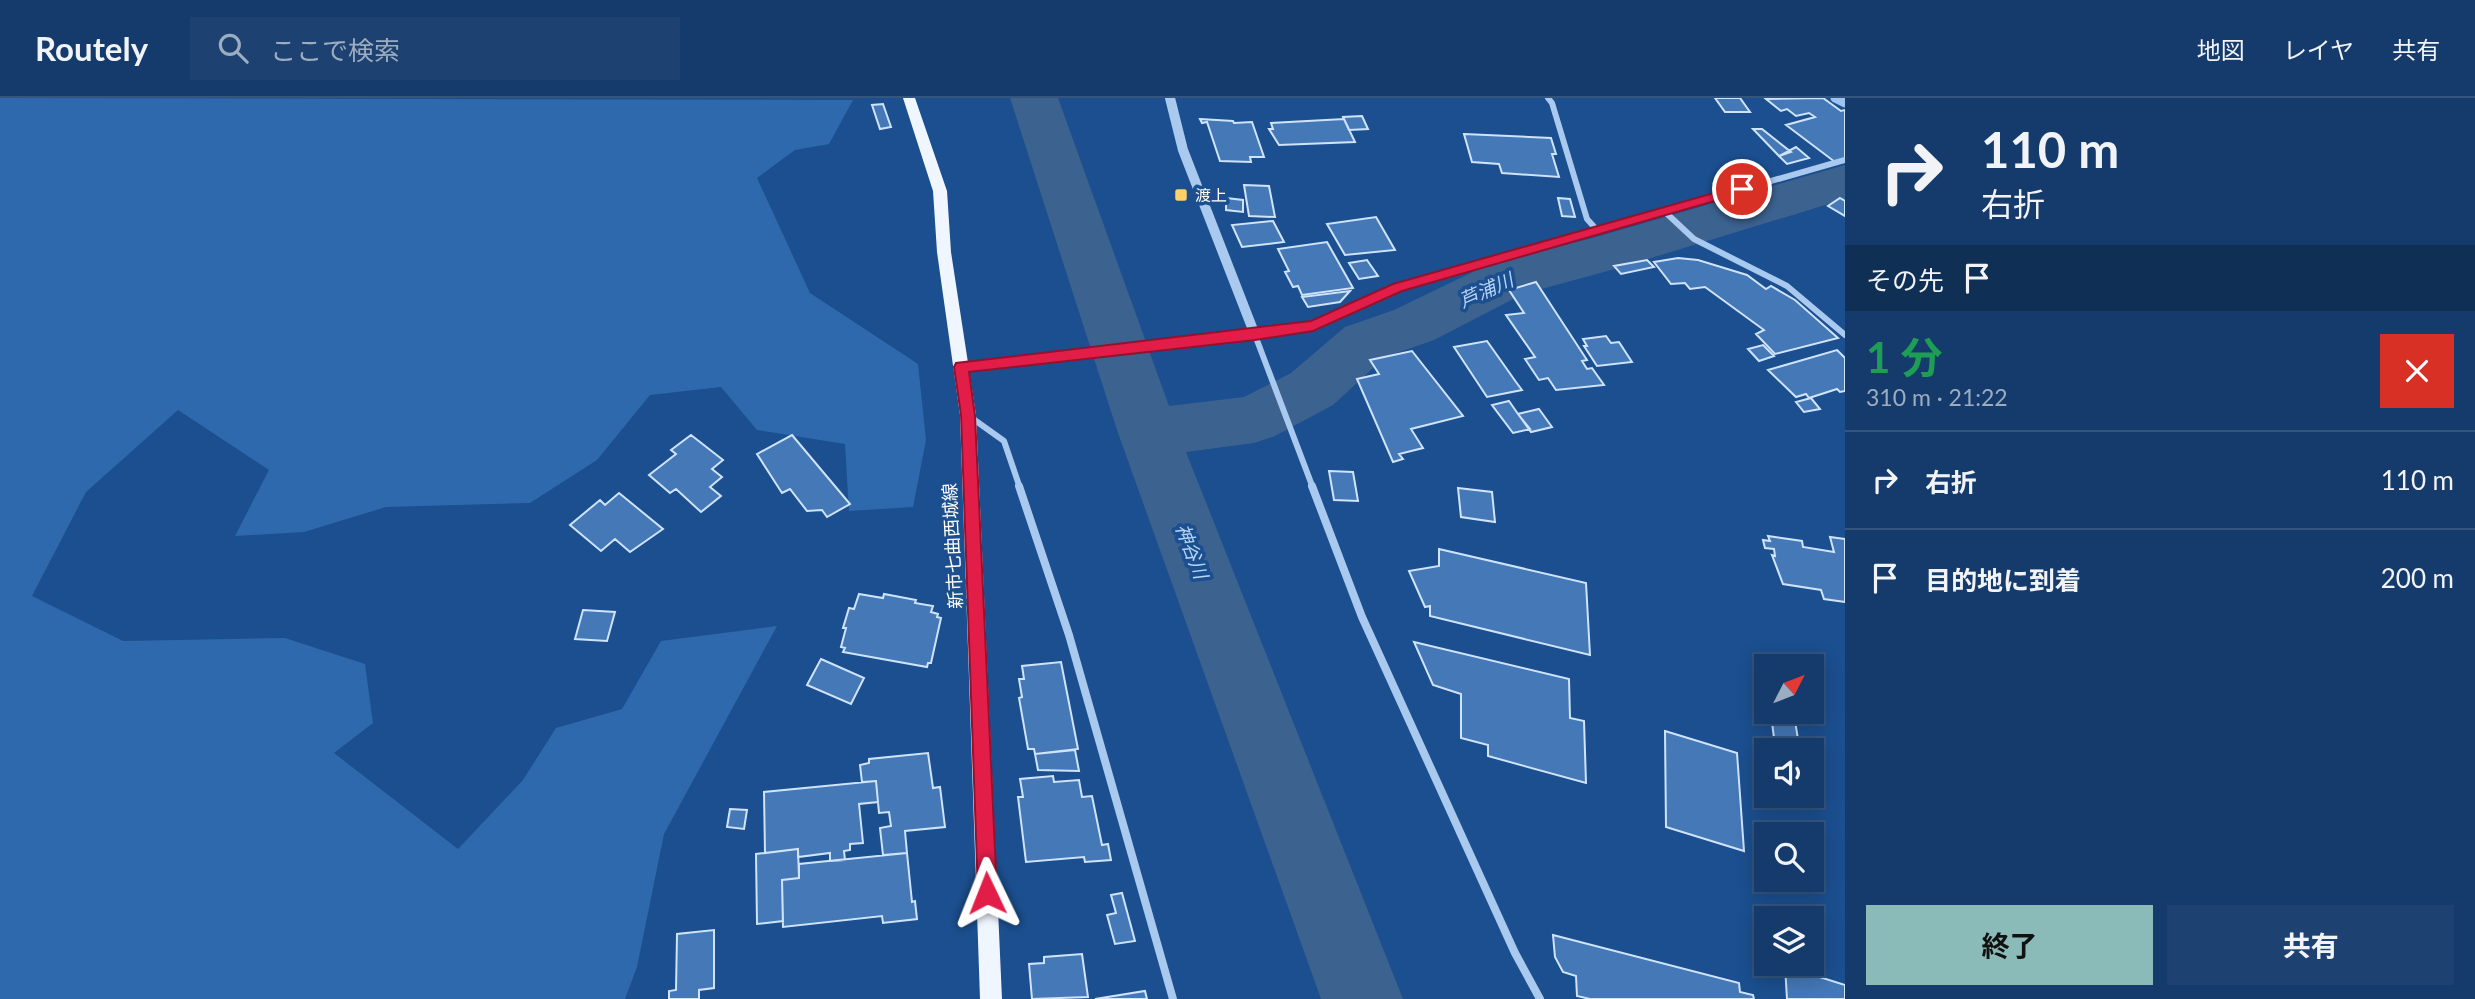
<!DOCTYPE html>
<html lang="ja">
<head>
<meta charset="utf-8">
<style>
  :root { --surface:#143b6b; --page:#1d4271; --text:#f1f3f6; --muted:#9dadc1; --line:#33557e; --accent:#8bbbb9 }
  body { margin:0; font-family:Lato,"Noto Sans JP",sans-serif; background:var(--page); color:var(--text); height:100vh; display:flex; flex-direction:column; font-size:26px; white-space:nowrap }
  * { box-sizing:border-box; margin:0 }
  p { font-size:23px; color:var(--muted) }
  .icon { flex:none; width:38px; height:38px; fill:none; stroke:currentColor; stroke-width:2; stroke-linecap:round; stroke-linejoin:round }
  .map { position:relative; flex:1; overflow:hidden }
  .drawer { display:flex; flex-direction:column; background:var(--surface); width:630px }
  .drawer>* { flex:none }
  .top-card { background:#143b6b; color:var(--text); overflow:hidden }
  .needle { width:46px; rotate:48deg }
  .controls { position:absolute; left:1754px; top:556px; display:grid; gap:14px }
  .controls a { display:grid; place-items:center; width:70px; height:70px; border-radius:0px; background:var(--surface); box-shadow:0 4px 18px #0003,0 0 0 2px var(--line); font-size:35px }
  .pin { position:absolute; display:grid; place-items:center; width:60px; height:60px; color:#fff; margin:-30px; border:4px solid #fff; border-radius:50%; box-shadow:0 2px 7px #0007 }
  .me { position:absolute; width:77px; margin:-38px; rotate:358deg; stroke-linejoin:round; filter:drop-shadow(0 0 5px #0008) }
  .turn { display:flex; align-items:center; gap:24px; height:147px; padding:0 21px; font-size:32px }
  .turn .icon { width:91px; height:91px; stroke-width:2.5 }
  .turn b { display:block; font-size:49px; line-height:60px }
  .then { display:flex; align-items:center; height:66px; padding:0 21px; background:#0003; gap:14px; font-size:26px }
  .round { display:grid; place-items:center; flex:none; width:74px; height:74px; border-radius:0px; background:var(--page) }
  .overview { display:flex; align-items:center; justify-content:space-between; height:119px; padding:0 21px }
  h1 { font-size:42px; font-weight:700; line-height:52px; color:#1e9e55 }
  .action { display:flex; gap:14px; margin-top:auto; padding:14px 21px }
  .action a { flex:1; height:80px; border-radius:0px; background:var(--accent); color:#111; font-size:28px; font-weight:700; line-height:80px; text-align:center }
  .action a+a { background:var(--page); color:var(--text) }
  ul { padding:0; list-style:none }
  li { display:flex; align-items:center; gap:21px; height:98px; padding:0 21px; border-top:2px solid var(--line) }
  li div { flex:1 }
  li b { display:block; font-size:26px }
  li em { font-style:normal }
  header { display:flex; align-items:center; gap:42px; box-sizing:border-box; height:98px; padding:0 35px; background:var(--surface); border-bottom:2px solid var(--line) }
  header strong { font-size:33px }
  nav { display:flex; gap:38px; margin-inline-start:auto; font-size:24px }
  .search { width:490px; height:63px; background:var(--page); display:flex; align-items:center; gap:18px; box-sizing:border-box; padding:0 24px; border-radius:0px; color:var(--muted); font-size:26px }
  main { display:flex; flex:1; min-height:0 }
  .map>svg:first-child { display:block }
  .green { fill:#2e69ad }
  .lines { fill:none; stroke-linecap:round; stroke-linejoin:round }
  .stream { stroke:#9cc4f0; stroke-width:9 }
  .river { fill:#3c6290; fill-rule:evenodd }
  .building { fill:#4478b7; stroke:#cfe3fa; stroke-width:2 }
  .minor-far1 { stroke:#a9c9ee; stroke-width:6 }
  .minor { stroke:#a9c9ee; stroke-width:8 }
  .tertiary { stroke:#a9c9ee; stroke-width:10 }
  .primary { fill:#f0f6ff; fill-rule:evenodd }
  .route { fill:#e11d48; stroke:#92132f; stroke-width:2 }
  .poi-dot { fill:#ffd166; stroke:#1b4f8f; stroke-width:2.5 }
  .labels { text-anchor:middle; stroke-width:7; stroke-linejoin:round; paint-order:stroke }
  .far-poi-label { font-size:16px; fill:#fff; stroke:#1b4f8f; text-anchor:start }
  .street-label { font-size:18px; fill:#fff; stroke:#1b4f8f }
  .water-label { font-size:19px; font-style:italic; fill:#b5d3f5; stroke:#1b4f8f }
</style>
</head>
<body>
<header>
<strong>Routely</strong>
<div class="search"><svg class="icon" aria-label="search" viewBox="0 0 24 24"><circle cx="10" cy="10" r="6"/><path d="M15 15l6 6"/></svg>ここで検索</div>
<nav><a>地図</a><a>レイヤ</a><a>共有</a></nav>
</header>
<main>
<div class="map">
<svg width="1845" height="901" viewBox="0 0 1845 901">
  <rect width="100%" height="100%" fill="#1b4f8f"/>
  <path class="green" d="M0,0L853,2L829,46L795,52L757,80L810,195L918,266L926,342L913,409L849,413L845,346L757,332L721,289L650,297L597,362L530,405L386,409L304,434L235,438L269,372L178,312L86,394L32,498L123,543L285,540L365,566L373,625L334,655L458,751L523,682L556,630L622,611L661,543L777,528L664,736L637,869L625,901H0Z"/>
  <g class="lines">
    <path class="stream" d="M1835,0L1845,5"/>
    <path class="river" d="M1010,0H1058L1169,308L1244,299L1291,275L1345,229L1394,212L1487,167L1596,139L1845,67V101L1615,171L1523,196L1434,242L1385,259L1333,307L1275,338L1254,345L1186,354L1403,901H1321L1118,335Z"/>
  </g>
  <path class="building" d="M1715,0H1740L1750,14H1725Z
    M1823,0L1841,13L1845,12V61L1835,64L1786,27L1815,19L1809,15L1796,18L1787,11L1781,13L1766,1Z
    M883,6L891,29L880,31L872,7Z
    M1362,18L1368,31L1349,32L1343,19Z
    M1200,21L1233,23L1234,25L1252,24L1264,59H1250L1251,64L1220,63L1207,24L1202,25Z
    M1344,21L1355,44L1279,47L1269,31H1273L1271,25Z
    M1753,31H1762L1791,54L1779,58Z
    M1464,36L1551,40L1556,56H1552L1559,79L1502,75L1499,66L1472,64Z
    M1796,49L1809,60L1787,66L1779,58Z
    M1244,87L1269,88L1275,119L1249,118Z
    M1226,100L1243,102V114L1226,112Z
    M1558,100L1570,101L1575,119L1562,118Z
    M1840,100L1845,103V118L1828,108Z
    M1376,119L1395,152L1345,157L1327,126Z
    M1273,123L1284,144L1242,149L1232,127Z
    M1327,144L1353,190L1302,197L1298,188L1293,189L1285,174L1289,173L1278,151Z
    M1678,160L1698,162L1747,177L1766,191L1771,188L1795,202L1838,240L1775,256L1756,236L1764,232L1705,189L1690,191L1685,185L1671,186L1654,164Z
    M1367,162L1378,178L1359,181L1349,165Z
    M1647,162L1654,169L1621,176L1614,168Z
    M1536,184L1587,262L1582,263L1587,271L1592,270L1604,287L1556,292L1548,280L1539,282L1525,261L1535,259L1506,217L1524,215L1509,192Z
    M1350,193L1340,204L1308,209L1302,199Z
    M1606,238L1611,245L1619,244L1632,264L1597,268L1584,248H1587L1583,241Z
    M1487,243L1516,284L1522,292L1487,299L1454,249Z
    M1763,247L1774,258L1759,263L1748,251Z
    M1837,252L1845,260V293L1840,294L1837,291L1809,300L1806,296L1796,299L1768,272Z
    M1412,253L1463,318L1411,331L1423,350L1399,356L1403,361L1393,364L1357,281L1379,276L1370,262Z
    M1811,300L1820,311L1804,314L1796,304Z
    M1509,303L1518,316L1530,331L1513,335L1492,307Z
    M1539,311L1552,329L1531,334L1518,316Z
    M691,337L723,362L712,371L722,379L710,389L721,398L701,414L676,391L670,395L649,377L676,356L671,352Z
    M792,337L850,406L827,419L822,412L807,413L790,391L782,395L757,356Z
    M1329,373L1353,374L1358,403L1334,402Z
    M1458,390L1492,394L1495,424L1461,419Z
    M619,395L663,431L630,454L615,441L601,453L570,427L600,402L605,407Z
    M1768,438L1802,443L1803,449L1834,454L1830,439L1845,441V504L1824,501L1821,492L1783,486L1772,457L1775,458L1774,451L1765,450L1763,442L1770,443Z
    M1439,451L1586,485L1590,557L1430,518V508L1425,509L1409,473L1439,468Z
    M859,496L883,500L884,496L916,502L915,505L933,508L931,514L938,516L937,519L941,520L931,565H928L927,569L843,554L845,550L841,549L846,530H843L849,510L854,511Z
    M583,512L615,514L607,543L575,541Z
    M1414,544L1569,581L1570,620L1584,623L1586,685L1488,658V647L1461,640V596L1433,587Z
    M821,561L864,580L851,606L807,587Z
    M1061,564L1078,651L1035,656L1034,651H1028L1019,600L1022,599L1019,581H1024L1022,568Z
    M1771,617L1795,623L1799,647L1774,640Z
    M1665,633L1737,655L1744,753L1666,729Z
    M1075,652L1079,673L1038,672L1035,656Z
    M928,655L933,690L940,689L945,729L905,733L907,755L883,757L880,730L891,728L889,714L879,715L876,683L862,684L860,667L869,665V661Z
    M1053,678L1054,684L1079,682L1082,699L1092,698L1102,747L1108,746L1111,762L1085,764L1084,759L1026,764L1018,699H1023L1020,681Z
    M876,683L878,704L859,706L863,745L850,746V752L844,753L845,762L830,763V755L798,759V751L765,755L764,694Z
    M730,711L747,712L744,731L727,729Z
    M798,751L799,780L782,782L783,823L757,826L756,756Z
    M907,755L912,804L915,803L917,821L883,825L882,818L783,829L782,782L799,780V766Z
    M1122,795L1135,843L1115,846L1107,817L1116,815L1111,797Z
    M714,832V890L699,892V901H669V893L676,892L677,836Z
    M1553,837L1739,885L1740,894L1753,897L1754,901H1590L1577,898L1576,878L1563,874L1555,859Z
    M1082,856L1088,899L1032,901L1029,866L1044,865V859Z
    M1785,868L1845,887V901H1787Z
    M1145,893L1147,901H1095Z"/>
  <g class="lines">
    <path class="minor-far1" d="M1548,0L1552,5L1587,121L1597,132
      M1664,113L1694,141L1787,188L1845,237
      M1255,237L1313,390
      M962,269L1255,237L1313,228L1398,189L1845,62
      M969,318L1004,343L1020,390"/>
    <path class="minor" d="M1019,388L1069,537L1173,901
      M1312,388L1362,519L1515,855L1540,901"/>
    <path class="tertiary" d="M1170,0L1183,52L1255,237"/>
    <path class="primary" d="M903,0H915L947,93L951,154L976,317L1002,901H980L960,317L937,154L933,93Z"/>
  </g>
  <path class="route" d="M1742,87L1748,91L1746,94L1402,193L1313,233L1255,242L969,274L975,317L997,795L994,802L987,805L981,802L978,795L961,317L954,269L956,265L1311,223L1393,186Z"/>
  <rect class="poi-dot" x="1174" y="90" width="14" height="14" rx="3.5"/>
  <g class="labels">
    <g class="far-poi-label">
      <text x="1195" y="103">渡上</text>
    </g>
    <g class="street-label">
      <text transform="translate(953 448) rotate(-93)" y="6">新市七曲西城線</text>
    </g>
    <g class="water-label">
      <text transform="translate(1486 192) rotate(-24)" y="7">芦浦川</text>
      <text transform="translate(1192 453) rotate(69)" y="7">神谷川</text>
    </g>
  </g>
</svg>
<div class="controls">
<a><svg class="needle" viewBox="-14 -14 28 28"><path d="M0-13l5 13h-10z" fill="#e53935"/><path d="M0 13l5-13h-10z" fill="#9dadc1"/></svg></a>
<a><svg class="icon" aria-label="sound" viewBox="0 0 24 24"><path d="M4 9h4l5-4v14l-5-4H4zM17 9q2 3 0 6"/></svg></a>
<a><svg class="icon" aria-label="search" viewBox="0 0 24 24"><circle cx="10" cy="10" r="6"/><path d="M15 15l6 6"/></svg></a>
<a><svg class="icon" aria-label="layers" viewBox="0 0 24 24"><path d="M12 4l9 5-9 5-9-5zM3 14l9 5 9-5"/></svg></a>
</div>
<div class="pin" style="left:1742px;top:91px;background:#d93025"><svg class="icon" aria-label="arrive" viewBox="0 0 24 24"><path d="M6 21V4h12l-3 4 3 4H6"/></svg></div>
<svg class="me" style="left:987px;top:795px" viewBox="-20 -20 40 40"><path d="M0-17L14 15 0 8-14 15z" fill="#e11d48" stroke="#fff" stroke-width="4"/></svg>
</div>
<section class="drawer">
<div class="top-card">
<div class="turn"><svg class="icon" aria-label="right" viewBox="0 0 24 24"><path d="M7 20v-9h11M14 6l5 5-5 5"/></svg><div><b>110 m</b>右折</div></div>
<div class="then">その先<svg class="icon" aria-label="arrive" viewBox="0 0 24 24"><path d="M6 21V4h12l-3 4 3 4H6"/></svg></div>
</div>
<div class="overview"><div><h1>1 分</h1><p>310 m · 21:22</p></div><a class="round" style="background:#d93025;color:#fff"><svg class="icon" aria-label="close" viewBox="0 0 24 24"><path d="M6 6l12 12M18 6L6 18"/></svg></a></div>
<ul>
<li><svg class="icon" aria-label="right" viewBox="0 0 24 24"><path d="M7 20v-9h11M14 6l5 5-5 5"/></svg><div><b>右折</b></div><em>110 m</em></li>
<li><svg class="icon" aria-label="arrive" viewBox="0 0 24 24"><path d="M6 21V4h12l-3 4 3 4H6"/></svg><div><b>目的地に到着</b></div><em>200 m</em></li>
</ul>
<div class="action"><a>終了</a><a>共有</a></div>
</section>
</main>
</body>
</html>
